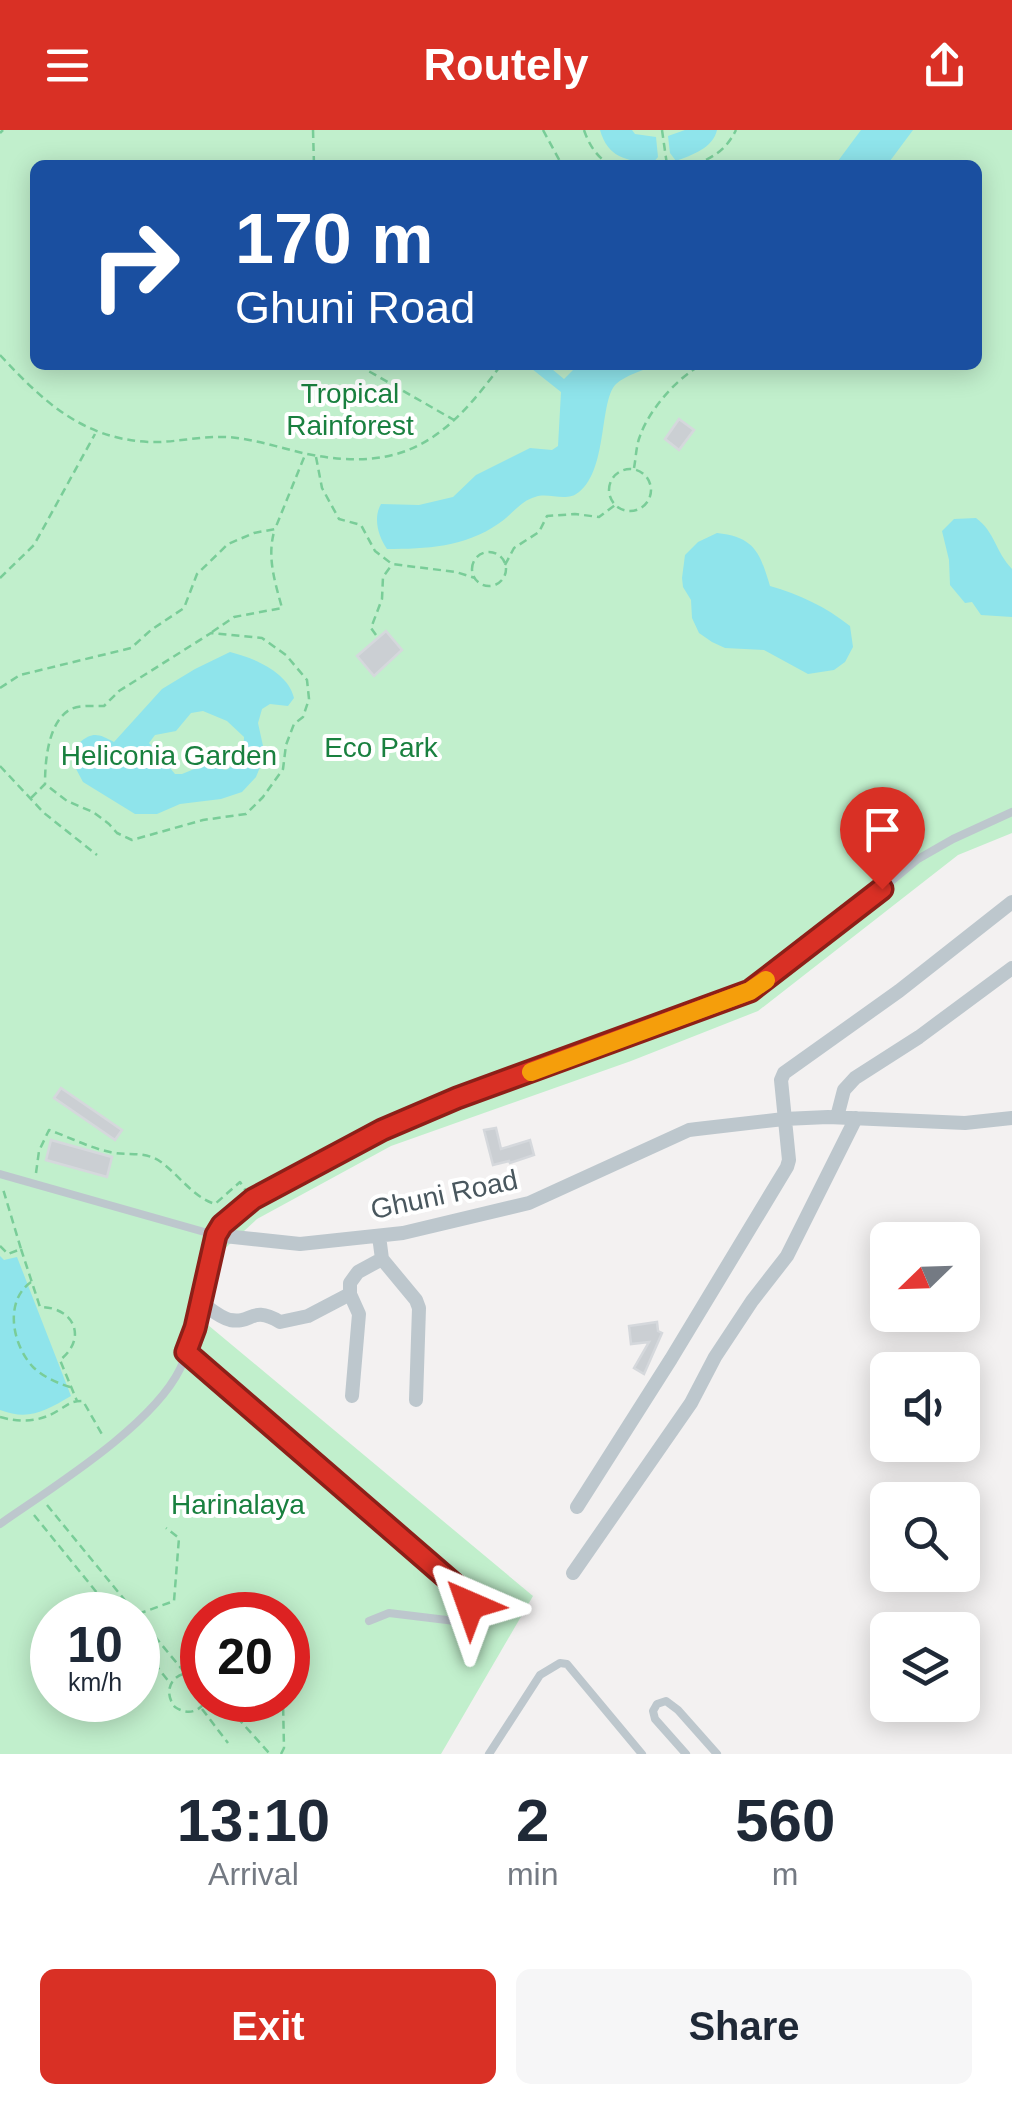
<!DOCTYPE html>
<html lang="en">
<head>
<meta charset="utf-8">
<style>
  :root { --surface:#fff; --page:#f6f6f7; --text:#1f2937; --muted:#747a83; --accent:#d93025 }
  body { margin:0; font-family:Helvetica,sans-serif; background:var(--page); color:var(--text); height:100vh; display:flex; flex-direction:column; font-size:38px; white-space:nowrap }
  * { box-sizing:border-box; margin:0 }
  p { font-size:32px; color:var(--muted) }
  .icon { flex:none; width:55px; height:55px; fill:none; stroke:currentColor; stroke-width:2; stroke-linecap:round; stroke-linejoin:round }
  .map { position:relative; height:1624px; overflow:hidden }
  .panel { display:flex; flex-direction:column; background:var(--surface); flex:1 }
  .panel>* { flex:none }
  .guide { position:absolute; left:30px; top:30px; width:952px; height:210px; border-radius:15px; box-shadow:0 5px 25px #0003; background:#1a4fa0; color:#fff; overflow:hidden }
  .needle { width:65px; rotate:247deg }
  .buttons { position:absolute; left:870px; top:1092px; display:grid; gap:20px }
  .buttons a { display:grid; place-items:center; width:110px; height:110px; border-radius:15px; background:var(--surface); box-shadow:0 5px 25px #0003; font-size:50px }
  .speed { position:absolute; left:30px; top:1462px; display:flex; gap:20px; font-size:50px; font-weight:700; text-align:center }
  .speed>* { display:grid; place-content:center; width:130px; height:130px; border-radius:50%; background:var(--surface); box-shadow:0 5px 25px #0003; line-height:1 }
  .speed small { font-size:25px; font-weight:400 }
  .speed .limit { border:15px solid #d22; background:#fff; color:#111 }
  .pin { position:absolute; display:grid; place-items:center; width:85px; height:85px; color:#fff; margin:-102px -42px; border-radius:50% 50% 50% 0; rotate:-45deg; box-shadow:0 0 10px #0007 }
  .pin .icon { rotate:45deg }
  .me { position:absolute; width:110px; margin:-55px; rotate:317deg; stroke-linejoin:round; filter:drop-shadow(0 0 8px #0008) }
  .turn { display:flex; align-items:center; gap:35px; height:210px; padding:0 40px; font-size:45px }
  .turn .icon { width:130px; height:130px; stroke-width:2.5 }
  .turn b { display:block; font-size:70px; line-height:85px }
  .eta { display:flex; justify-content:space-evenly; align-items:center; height:170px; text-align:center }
  .eta b { font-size:60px; font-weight:600; line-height:70px }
  .button { display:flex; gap:20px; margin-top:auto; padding:20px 40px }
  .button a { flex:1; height:115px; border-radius:15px; background:var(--accent); color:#fff; font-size:40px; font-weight:600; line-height:115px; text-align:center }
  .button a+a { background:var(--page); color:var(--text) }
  header { display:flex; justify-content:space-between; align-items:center; height:130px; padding:0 40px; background:var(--accent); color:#fff; font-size:45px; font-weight:600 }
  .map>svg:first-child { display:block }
  .green { fill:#c1efcc; fill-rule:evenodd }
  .water { fill:#8fe4eb; fill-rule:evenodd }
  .building { fill:#cbcfd3; stroke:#d5d8dc; stroke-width:2.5 }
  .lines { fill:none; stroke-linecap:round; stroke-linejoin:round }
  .path { stroke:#79cd98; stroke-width:2.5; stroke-dasharray:8 5; stroke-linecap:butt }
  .lane { stroke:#bdc7cd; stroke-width:8 }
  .street { stroke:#bdc7cd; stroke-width:14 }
  .route-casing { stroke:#8d1f18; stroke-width:25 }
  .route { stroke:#d93025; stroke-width:18 }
  .slow { stroke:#f59e0b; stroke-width:18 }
  .labels { text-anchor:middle; stroke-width:8; stroke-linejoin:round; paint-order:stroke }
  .park-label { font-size:28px; fill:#19803f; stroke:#fff }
  .street-label { font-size:28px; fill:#49575e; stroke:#fff }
</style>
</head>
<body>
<header><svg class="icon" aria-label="menu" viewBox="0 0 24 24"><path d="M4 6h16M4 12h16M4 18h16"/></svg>Routely<svg class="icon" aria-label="share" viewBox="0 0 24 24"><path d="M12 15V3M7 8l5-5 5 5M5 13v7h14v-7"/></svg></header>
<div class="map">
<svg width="1012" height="1624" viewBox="0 0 1012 1624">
  <rect width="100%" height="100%" fill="#f3f1f1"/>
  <path class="green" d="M0,0H1012V703L958,725L758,881L631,931L391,1016L257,1089L219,1124L202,1190L533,1466L441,1624H0ZM35,35H978V235H35ZM52,1485H138V1570H52ZM202,1485H288V1570H202Z"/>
  <path class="water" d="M600,0H632L635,4L656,7L658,27L652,34C626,30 608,28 600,0Z
    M685,0H717C713,18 692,25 676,31L670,23L668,6Z
    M861,0H913L887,35H835Z
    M527,235H547L564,249L578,235H657C644,240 626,245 616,254C599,271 608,339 579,362C566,373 549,362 535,367C520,371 511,386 498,394C465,417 426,419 387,419C378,406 373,388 381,374L419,375L453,367L476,345L530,318L552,320L558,316L561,262Z
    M976,388C995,402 995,421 1012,439V487L981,485L972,472L965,473L950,455L949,430L942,401L954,389Z
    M717,403C755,407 760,423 770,456C799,464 826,477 850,496L853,517L845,532L834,540L808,544L764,520L725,518L712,512L699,503L692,488L691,470L683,457L682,448L685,425L698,412Z
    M230,522C254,528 288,542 294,568L288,576L270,574L262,579L258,593L265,625L256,647L242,662L221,669L180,674L157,684H135L83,652L75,637L79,613C93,601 99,604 114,612L162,559L195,539ZM203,581L227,591L244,607L243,630L226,640L204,635L182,644H175L149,613L155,605L176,601L191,583Z
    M0,1126L4,1130L17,1127L71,1266C45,1281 29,1291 0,1280Z"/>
  <path class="building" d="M679,289L694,300L679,320L665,309Z
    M386,501L402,520L374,546L357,526Z
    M61,958L122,1000L115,1010L54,968Z
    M496,998L501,1019L530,1010L534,1025L510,1033L509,1031L493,1035L484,1000Z
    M51,1010L112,1027L107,1047L46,1030Z
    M657,1192L658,1201L662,1203L644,1244L634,1238L649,1212L631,1214L629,1196Z"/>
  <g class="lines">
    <path class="path" d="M313,0L314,35
      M543,0L562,35
      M584,0C589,15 597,27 610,35
      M662,0L667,35
      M0,3L3,0
      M694,35C714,27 726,20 736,0
      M0,225C43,271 81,308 148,312C174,313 199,306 225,307C252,308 280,318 307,324C404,343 446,310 501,235
      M358,235L454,290
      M316,327L322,358L339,389L361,395L375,421L392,434L456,442L475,448
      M634,338C636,328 636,316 640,306C649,280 677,248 701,235
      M609 360a21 21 0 1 1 42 0a21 21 0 1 1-42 0Z
      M472 439a17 17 0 1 1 34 0a17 17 0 1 1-34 0Z
      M505,435L514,418L539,402L547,386L575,384L599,387L615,375
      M0,448L34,415L95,304
      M212,502L234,487L282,478C275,452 267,428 274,402
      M376,505L371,498L382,469L383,447L391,436
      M0,558L20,545L131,518L151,500L184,478L197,444L228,414L254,403L275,399L305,325
      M0,636L44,683L97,725
      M31,668L45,654L67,671L93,682L109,694L117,703L132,710L203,690L246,684L263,667L283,639L286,615L294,594L303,587L309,569L307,550L286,525L262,508L211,503L119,561L104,576C93,576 80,575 71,579C48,591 45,631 45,654
      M36,1043L39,1021L49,1000C69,1007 90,1018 110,1022C127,1026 142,1021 158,1030C178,1043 191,1066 215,1074L240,1052L246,1061
      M0,1116L8,1124L21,1119L3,1059
      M21,1119L40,1177C74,1177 88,1208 60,1230L77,1271
      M31,1152C3,1172 13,1217 34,1238C44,1247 57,1253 70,1257
      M0,1287C22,1293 40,1292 59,1280C69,1274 71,1271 83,1271L103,1306
      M47,1375L137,1485
      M34,1385L115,1485
      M138,1484L174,1471L179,1408L166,1398
      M138,1486L185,1543H192L202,1549
      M138,1513L170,1553
      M183,1544C168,1549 165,1565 175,1577C187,1585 199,1583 206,1570
      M218,1570L226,1575L270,1624
      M202,1579L228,1613
      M281,1624L284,1618L283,1572"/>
    <path class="lane" d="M0,1044L215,1105
      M186,1222L470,1468V1471L459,1488L455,1491L389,1483L369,1491
      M0,1394C53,1357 152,1296 180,1239C200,1197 204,1149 215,1105L223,1095L253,1069L382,1000L457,968L750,861L882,759L918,729L953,709L1012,682
      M489,1624L540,1545L560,1533L567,1534L642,1624
      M686,1624L655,1589L653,1581L657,1574L666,1571L678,1580L717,1624"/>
    <path class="street" d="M837,987L844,960L855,948L919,907L1012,838
      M215,1105L300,1114L403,1103L529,1073L689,1000L697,999L784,989L828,987L965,993L1012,988
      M379,1106L382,1129L416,1170L419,1178L416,1270
      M200,1172C209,1178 220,1188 230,1190C253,1194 251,1175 280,1192L308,1186L350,1164
      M352,1266L359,1184L350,1164V1153L358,1142L382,1129
      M577,1377L671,1229L787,1037L789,1030L781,950L784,943L899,861L1012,772
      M573,1443L691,1273L715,1227L752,1171L787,1126L856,988"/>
  </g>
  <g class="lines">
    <g class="route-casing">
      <path id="route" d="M470,1475V1468L186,1222L195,1198L216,1105L222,1095L253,1069L382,1000L457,968L750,861L882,759"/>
    </g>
    <use href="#route" class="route"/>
    <path class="slow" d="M531,942L750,861L766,850"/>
  </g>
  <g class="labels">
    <g class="park-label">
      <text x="350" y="273">Tropical<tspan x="350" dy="32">Rainforest</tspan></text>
      <text x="381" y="627">Eco Park</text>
      <text x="169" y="635">Heliconia Garden</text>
      <text x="238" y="1384">Harinalaya</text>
    </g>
    <g class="street-label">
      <text transform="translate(444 1064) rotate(-12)" y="10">Ghuni Road</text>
    </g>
  </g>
</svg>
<div class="buttons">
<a><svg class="needle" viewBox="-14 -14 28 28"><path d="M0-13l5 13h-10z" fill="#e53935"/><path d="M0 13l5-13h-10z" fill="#747a83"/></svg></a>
<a><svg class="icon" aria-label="sound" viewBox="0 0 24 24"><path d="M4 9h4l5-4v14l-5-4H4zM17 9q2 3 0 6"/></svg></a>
<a><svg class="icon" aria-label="search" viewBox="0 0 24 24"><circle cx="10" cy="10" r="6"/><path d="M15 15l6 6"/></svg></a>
<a><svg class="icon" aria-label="layers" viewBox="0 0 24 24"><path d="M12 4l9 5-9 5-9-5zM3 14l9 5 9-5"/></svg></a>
</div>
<div class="speed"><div>10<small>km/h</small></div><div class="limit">20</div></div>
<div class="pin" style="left:882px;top:759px;background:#d93025"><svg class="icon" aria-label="arrive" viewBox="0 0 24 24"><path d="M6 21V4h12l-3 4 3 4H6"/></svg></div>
<svg class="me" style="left:470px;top:1475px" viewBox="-20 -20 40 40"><path d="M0-17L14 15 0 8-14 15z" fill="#d93025" stroke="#fff" stroke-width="4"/></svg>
<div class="guide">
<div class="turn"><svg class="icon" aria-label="right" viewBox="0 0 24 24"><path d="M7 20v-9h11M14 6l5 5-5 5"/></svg><div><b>170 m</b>Ghuni Road</div></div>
</div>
</div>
<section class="panel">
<div class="eta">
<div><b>13:10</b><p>Arrival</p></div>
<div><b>2</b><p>min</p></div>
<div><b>560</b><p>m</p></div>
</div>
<div class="button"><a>Exit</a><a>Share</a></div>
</section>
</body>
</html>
